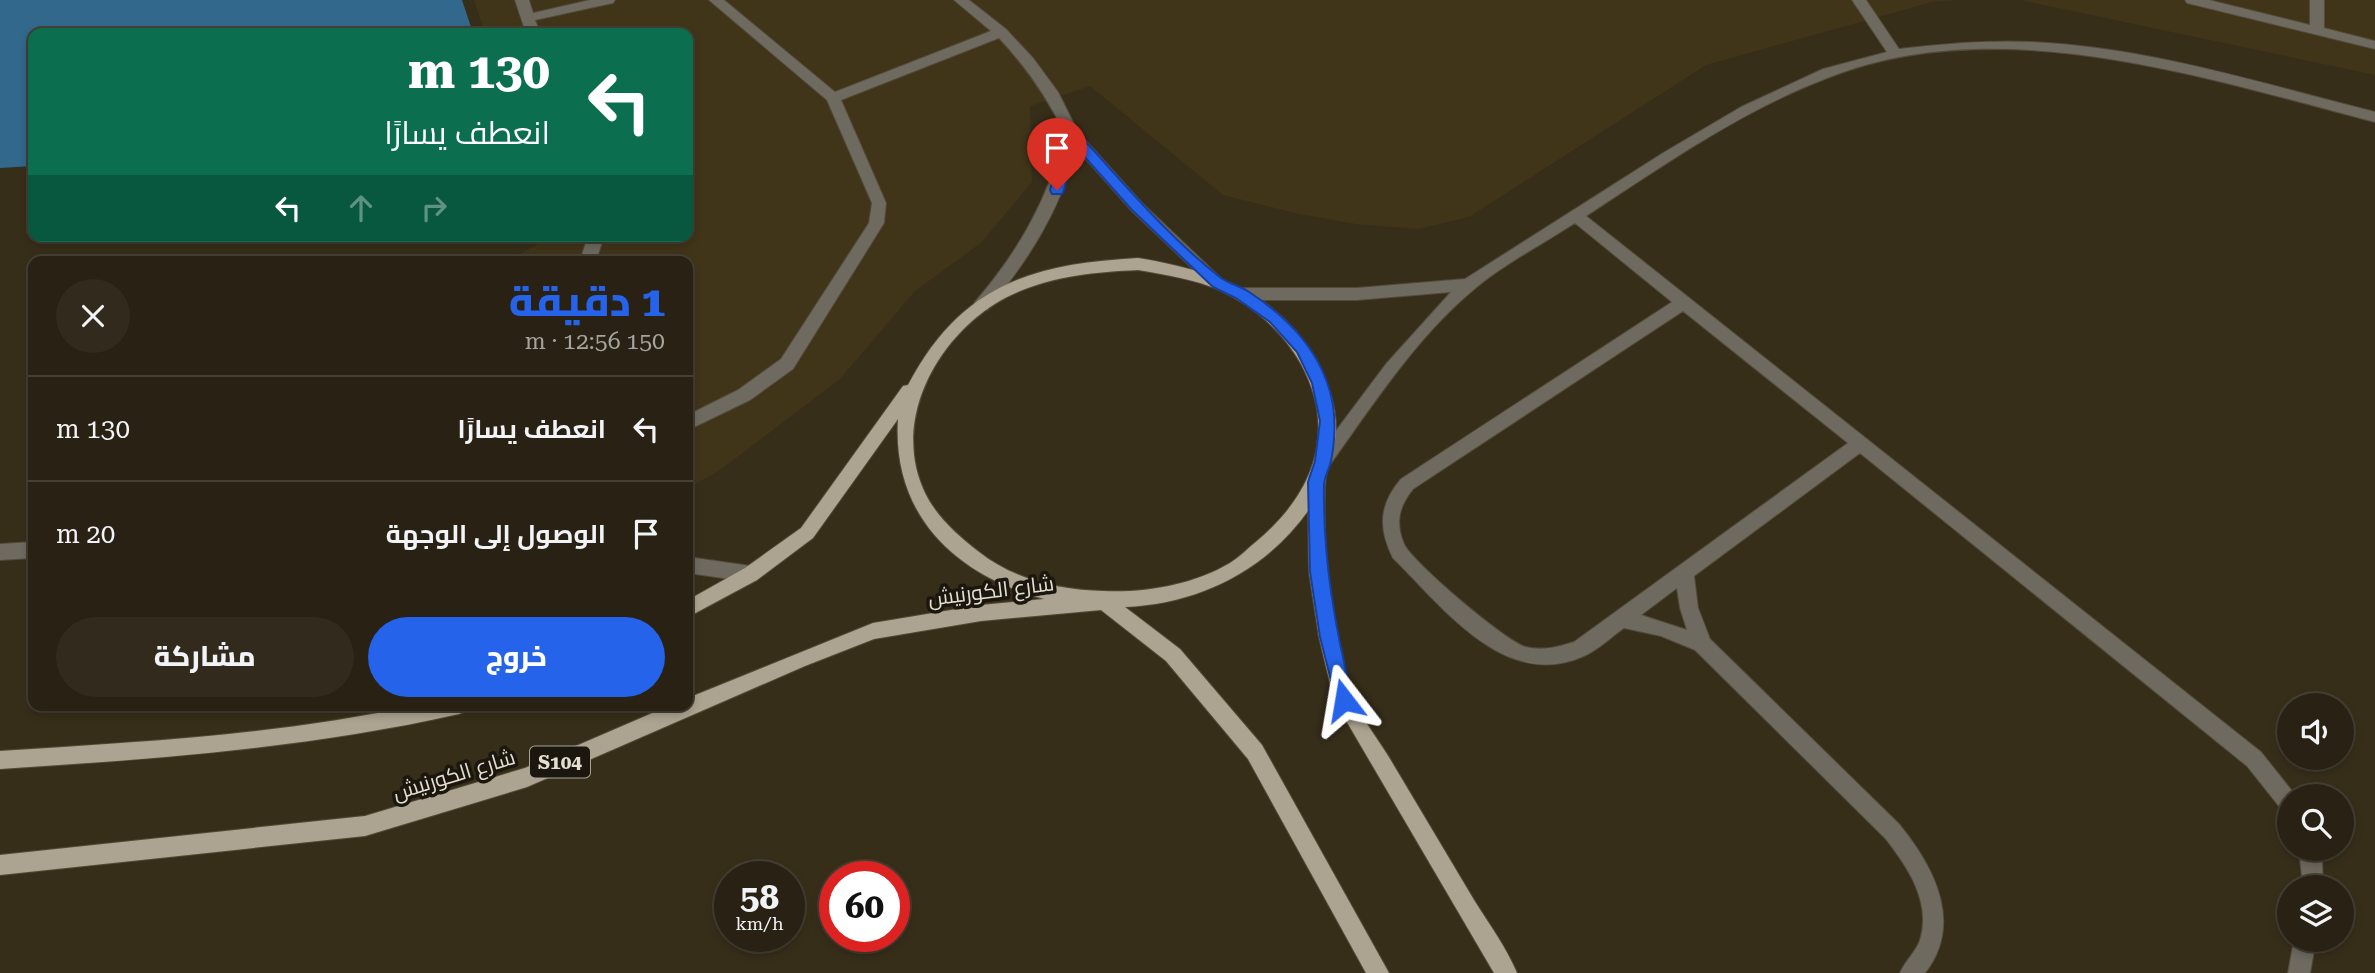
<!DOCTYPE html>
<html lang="ar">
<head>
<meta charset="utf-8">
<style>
  :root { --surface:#292214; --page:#312a1d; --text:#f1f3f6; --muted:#a5a4a0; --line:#453f34; --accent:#2563eb }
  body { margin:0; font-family:"Roboto Serif",Cairo,serif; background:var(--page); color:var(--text); direction:rtl; height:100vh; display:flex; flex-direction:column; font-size:26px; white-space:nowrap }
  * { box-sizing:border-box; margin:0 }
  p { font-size:23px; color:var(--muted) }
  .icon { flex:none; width:38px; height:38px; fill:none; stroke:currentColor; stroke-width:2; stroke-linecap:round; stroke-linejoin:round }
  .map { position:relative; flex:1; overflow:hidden; direction:ltr }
  .details { position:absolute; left:28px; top:256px; width:665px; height:455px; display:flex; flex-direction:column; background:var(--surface); border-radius:14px; box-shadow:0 4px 10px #0003,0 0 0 2px var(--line); direction:rtl }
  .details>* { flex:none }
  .banner { position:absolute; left:28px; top:28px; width:665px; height:214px; border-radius:14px; box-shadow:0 4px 10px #0003,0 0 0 2px var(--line); direction:rtl; background:#0b6e4f; color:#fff; overflow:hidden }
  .tools { position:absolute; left:2277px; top:693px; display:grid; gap:14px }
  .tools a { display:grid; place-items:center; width:77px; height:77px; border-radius:50%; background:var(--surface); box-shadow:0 4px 10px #0003,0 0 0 2px var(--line); font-size:35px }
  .speed { position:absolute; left:714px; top:861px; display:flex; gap:14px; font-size:35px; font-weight:700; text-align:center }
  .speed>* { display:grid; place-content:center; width:91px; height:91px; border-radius:50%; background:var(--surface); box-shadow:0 4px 10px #0003,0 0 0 2px var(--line); line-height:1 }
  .speed small { font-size:18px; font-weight:400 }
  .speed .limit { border:10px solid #d22; background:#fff; color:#111 }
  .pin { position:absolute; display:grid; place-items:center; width:60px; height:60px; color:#fff; margin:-72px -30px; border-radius:50% 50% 50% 0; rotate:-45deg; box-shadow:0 0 7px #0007 }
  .pin .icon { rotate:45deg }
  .me { position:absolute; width:77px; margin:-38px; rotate:346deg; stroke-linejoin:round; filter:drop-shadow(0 0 5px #0008) }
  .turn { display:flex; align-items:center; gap:24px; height:147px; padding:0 28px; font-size:32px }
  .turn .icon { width:91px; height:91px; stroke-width:2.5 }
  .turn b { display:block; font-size:49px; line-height:60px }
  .lanes { display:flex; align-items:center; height:66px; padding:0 28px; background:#0003; justify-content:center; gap:35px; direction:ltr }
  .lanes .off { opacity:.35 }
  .round { display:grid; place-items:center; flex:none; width:74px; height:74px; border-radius:37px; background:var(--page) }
  .head { display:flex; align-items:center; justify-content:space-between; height:119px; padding:0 28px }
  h1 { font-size:42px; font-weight:800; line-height:52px; color:var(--accent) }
  .cta { display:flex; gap:14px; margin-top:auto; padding:14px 28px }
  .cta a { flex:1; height:80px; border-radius:42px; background:var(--accent); color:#fff; font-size:28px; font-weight:800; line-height:80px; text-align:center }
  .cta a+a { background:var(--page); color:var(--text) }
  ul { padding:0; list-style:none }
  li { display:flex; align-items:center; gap:21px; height:105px; padding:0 28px; border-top:2px solid var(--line) }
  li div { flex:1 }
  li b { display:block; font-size:26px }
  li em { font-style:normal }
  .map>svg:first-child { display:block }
  .built { fill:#403419 }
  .water { fill:#31688c }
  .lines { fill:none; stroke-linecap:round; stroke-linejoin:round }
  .service-casing { stroke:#534a38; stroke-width:2 }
  .primary-casing { stroke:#534a38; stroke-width:2 }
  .service { fill:#6e6a60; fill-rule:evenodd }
  .primary { fill:#aca390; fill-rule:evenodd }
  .route { fill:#2563eb; stroke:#184099; stroke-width:2 }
  .labels { text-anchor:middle; stroke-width:7; stroke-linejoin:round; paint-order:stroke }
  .shield { fill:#1b170e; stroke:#a8a398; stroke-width:2 }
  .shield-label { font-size:19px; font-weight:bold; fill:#e5dfd3 }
  .street-label { font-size:21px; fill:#e5dfd3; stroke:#1b170e }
</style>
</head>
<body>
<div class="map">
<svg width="2375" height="973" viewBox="0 0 2375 973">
  <rect width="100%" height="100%" fill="#372e1a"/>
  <path class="built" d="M474,0H1957L1932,2L1706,65L1469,217L1418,229L1356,224L1299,214L1223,195L1090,86L1030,106L1032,182L981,243L915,291L840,379L720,470L688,488V261H507L553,236H688V33H485Z
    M2020,0H2375V75Z"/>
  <path class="water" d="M0,0H462L473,33H33V166L0,168Z"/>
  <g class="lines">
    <g class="service-casing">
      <path id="service" d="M515,0H529L533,13L590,0H615L613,3L535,20L540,33H526Z
        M709,0H724L835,92L991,31L954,0H969L1006,29L1033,58L1058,92L1078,132L1142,203L1226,283L1224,287H1212L1132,211L1076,148C1061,210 1027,262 987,310H975L973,306L975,302C1019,251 1048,199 1065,134C1047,97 1027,68 999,38L841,100L886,203L884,223L793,369L750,400L688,430V415L738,390L781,359L869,223L872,203L827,100Z
        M1852,0H1866L1899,49C1943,44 1986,40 2031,42C2148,47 2263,84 2375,112V122C2205,78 2001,10 1830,77C1742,110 1664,165 1586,216L2261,752L2296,796H2289V813L2282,810L2247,766L1860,453L1694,576L1698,608L1710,639L1899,824C1934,867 1964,923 1925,973H1900C1905,961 1916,952 1920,940C1932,902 1907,866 1885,838L1695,650L1661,636L1624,628C1611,637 1598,650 1584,656C1505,692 1443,607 1393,558C1378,528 1379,505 1401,479L1672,302L1575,223C1541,245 1502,265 1472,291C1415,339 1372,406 1329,466H1317L1314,461L1317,456L1386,364L1451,292L1357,300H1241L1233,294L1241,288H1357L1465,279L1663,153L1741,107L1823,69L1887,52ZM1683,311L1848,443L1574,642C1558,647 1543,651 1526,647C1507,643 1411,561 1404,544C1395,523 1399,506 1413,489ZM1677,588L1680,608L1687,630L1641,615Z
        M2185,0H2209L2310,25V0H2324V28L2375,41V49L2187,3Z
        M588,236H604L596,261H580Z
        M33,542V558L0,560V544Z
        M688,557L751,566L757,568L760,574L757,580L751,582L688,573Z
        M2299,849H2319L2322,858L2323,887H2303Z
        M2294,940H2316L2310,973H2288Z"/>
    </g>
    <g class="primary-casing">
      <path id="primary" d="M1138,258C1210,270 1277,291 1315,359C1327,380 1336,404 1336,429C1336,450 1325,469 1325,486C1323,555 1330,629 1352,695C1360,717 1378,739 1390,759C1418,806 1446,853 1474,900C1489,924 1506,947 1517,973H1494L1334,700L1319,637L1309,572L1308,511C1265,571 1198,604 1125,607L1180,649L1262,745L1389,973H1366L1248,759L1166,661L1101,610L981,621L874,639L805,666L527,787L365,836L0,875V855L365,816L525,768L671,705H688V698L873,623L981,605L1044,599C956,575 892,516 898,419L813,538L757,580L688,617V600L745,568L801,528L903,386L908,385C961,285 1031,264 1138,258ZM1138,270C1166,275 1195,279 1221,291C1254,306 1283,332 1301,364C1338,432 1313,494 1257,541C1248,548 1240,557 1230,563C1193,585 1145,593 1103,591C1059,590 1013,579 979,552C958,536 936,516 925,493C889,418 941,330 1009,296C1050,276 1094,272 1138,270Z
        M417,705H469L466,711L459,714C308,748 155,759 0,769V751C139,742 280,735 417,705Z"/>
    </g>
    <use href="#service" class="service"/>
    <use href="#primary" class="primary"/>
  </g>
  <path class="route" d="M1072,130L1076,131C1122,181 1167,236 1221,278C1229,284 1241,286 1249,292C1283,314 1313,343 1327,382C1336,407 1336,436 1331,461C1329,470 1324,477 1324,486C1323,560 1335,629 1353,700L1351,706L1344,708L1338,706L1336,700L1320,637L1310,572L1308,482L1315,461L1320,421L1312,383L1297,352L1270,322L1236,298L1213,287L1132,210L1075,146L1064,190L1062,194H1052L1050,190L1065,134Z"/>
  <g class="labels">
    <rect class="shield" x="530" y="746.5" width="60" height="31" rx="5"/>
    <g class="shield-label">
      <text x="560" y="769">S104</text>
    </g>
    <g class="street-label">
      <text transform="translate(991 591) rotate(-7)" y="7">شارع الكورنيش</text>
      <text transform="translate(454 775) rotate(-17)" y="7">شارع الكورنيش</text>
    </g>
  </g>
</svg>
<div class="tools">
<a><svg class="icon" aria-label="sound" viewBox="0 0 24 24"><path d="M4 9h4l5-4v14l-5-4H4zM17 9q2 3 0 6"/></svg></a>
<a><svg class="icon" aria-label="search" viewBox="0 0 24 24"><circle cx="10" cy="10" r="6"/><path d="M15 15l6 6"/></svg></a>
<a><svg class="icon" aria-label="layers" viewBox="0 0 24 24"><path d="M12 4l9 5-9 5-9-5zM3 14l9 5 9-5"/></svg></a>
</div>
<div class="speed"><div>58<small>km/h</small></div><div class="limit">60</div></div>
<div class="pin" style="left:1057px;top:190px;background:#d93025"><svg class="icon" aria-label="arrive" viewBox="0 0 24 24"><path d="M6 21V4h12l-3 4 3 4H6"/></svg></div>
<svg class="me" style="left:1344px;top:700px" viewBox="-20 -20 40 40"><path d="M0-17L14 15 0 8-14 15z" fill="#2563eb" stroke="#fff" stroke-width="4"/></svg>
<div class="banner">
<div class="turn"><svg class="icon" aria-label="left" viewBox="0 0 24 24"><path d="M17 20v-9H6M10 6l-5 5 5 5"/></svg><div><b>130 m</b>انعطف يسارًا</div></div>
<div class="lanes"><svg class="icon" aria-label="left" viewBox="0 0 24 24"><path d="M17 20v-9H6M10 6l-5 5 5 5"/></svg><svg class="icon off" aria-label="ahead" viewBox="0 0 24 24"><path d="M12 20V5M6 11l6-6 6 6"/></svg><svg class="icon off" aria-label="right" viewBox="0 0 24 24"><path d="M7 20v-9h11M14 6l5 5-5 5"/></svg></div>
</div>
<section class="details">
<div class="head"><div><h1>1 دقيقة</h1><p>150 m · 12:56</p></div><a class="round"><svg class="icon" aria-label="close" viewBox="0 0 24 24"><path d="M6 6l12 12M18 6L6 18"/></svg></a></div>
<ul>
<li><svg class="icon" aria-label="left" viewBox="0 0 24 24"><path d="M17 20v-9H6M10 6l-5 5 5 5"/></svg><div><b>انعطف يسارًا</b></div><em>130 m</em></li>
<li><svg class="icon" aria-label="arrive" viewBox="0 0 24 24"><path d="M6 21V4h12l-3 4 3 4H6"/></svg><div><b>الوصول إلى الوجهة</b></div><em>20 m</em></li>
</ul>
<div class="cta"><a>خروج</a><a>مشاركة</a></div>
</section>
</div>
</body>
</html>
